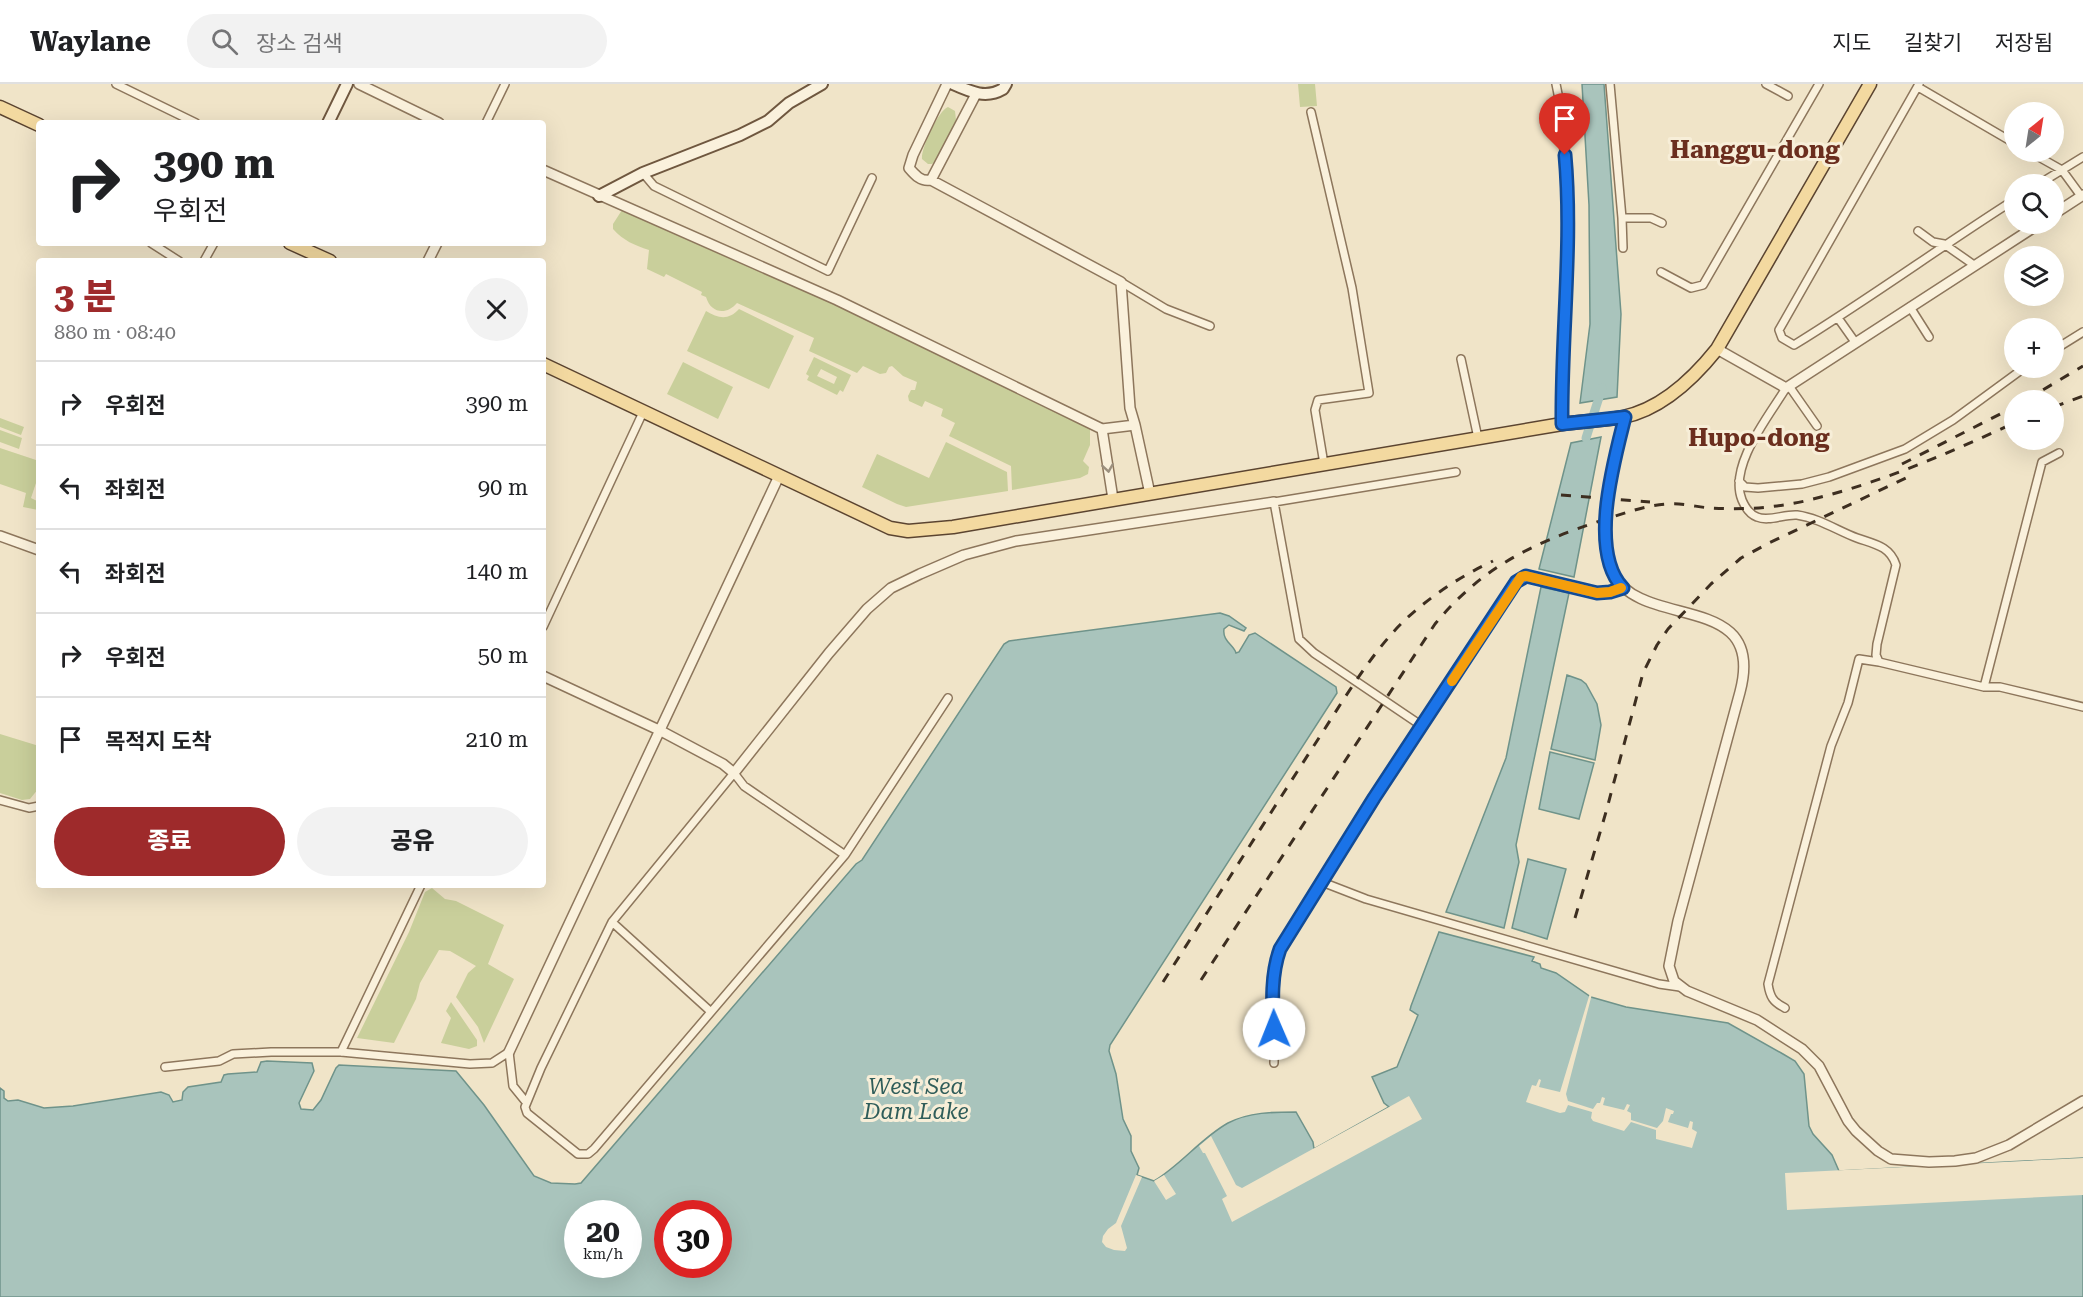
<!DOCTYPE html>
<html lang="ko">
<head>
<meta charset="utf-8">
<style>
  :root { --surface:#fff; --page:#f2f2f2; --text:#202124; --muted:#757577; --line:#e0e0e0; --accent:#9e2a2b }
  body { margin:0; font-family:"Roboto Serif","Noto Sans KR",serif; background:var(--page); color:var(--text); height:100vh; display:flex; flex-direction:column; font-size:22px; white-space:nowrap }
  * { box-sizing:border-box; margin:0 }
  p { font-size:20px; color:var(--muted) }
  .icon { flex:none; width:33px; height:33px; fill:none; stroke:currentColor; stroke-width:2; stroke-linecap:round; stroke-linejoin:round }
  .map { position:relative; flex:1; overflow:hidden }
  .side { position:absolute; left:36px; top:174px; width:510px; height:630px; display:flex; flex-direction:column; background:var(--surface); border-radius:6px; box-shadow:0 6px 24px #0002 }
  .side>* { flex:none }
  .banner { position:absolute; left:36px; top:36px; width:510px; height:126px; border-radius:6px; box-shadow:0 6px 24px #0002; background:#fff; color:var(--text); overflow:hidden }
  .needle { width:39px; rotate:30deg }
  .tools { position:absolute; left:2004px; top:18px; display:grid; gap:12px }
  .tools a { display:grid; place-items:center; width:60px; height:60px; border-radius:50%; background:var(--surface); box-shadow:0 6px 24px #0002; font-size:30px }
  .speed { position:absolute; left:564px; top:1116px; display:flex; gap:12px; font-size:30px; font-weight:700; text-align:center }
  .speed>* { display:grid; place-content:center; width:78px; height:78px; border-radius:50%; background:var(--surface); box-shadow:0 6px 24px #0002; line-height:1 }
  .speed small { font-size:15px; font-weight:400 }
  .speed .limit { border:9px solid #d22; background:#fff; color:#111 }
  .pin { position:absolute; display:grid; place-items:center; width:51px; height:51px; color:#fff; margin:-62px -26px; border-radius:50% 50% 50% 0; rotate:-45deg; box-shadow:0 0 6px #0007 }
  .pin .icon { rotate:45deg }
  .me { position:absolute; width:66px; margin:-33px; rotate:359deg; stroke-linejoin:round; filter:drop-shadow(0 0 4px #0008) }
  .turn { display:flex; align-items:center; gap:21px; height:126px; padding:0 18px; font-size:27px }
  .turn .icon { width:78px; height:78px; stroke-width:2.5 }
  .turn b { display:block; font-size:42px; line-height:51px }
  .round { display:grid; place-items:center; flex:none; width:63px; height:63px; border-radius:32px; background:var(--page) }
  .overview { display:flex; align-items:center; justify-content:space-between; height:102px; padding:0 18px }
  h1 { font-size:36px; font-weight:800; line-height:45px; color:var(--accent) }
  .cta { display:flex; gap:12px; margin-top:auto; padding:12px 18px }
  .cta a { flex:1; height:69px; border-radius:36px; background:var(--accent); color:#fff; font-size:24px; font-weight:800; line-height:69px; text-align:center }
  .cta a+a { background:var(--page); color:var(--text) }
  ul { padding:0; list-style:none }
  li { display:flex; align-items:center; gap:18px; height:84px; padding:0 18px; border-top:2px solid var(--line) }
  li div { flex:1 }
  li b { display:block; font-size:22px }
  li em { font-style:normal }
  header { display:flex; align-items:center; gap:36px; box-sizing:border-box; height:84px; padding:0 30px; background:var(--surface); border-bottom:2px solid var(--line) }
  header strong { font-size:28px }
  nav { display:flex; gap:33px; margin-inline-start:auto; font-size:21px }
  .search { width:420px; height:54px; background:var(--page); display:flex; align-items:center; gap:15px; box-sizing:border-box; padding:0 21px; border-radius:33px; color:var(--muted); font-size:22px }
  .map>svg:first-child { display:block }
  .green { fill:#c9cf9b; fill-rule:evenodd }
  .water { fill:#a9c4bc; stroke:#6f938a; stroke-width:1.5; fill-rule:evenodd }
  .pier { fill:#f0e4c8 }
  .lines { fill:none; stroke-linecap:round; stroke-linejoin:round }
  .canal { stroke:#a9c4bc; stroke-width:9 }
  .minor-casing { stroke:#8d765c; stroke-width:10 }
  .tertiary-casing { stroke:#8d765c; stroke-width:12 }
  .secondary-casing { stroke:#6f573f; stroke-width:14 }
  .primary-casing { stroke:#5b4430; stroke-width:15 }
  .minor { stroke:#faf1dc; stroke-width:7 }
  .tertiary { stroke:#faf1dc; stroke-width:9 }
  .secondary { stroke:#faf1dc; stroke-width:10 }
  .primary { stroke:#f3d9a0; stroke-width:12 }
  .rail { stroke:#3d2e20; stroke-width:3; stroke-dasharray:10 10; stroke-linecap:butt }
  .oneway { stroke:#9c907e }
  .route-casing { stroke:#114b97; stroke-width:15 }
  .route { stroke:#1a73e8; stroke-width:10 }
  .slow { stroke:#f59e0b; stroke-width:10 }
  .labels { text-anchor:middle; stroke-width:6; stroke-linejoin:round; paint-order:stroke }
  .water-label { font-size:22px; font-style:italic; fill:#2f5d5a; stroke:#f7eed8 }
  .quarter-label { font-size:24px; font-weight:bold; fill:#6b2e1e; stroke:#f7eed8 }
</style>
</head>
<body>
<header>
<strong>Waylane</strong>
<div class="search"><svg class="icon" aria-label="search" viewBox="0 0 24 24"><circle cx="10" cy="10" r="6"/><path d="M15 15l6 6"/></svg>장소 검색</div>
<nav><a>지도</a><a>길찾기</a><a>저장됨</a></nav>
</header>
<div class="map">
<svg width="2083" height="1213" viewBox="0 0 2083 1213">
  <rect width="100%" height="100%" fill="#f0e4c8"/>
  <path class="green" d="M1298,0H1315L1317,22L1300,23Z
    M948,23L955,27L956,36L938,75L932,80H928L922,75C921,64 938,27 948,23Z
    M622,126L835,220L1083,341L1090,342V361L1083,377L1089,383L1088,390L1080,394L1012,406L1011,382L949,352L955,339L941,332L943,325L925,317L922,323L909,317L908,312L911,306H915L917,298L903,292L892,282L889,283L886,289L880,290L863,282L857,289L809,267L814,254L737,219C727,231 711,230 706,213L701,211L702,208L666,190L664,193L647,185L649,166C634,161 624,157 613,145V140Z
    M739,225L794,252L769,305L687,267L706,227C718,234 728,237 739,225Z
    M814,273L851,291L843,308L840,306L837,311L807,296L809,292L806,290ZM821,285L837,293L834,300L817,292Z
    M683,278L733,303L718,335L667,310Z
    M0,334L24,343L21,351L0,343Z
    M0,346L22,354L19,365L0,358Z
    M946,358L1007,388L1008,407L906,423L897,420L862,403L877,370L929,394Z
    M0,364L39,377V390L31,414L39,418L38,426L23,423L26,409L0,400Z
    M0,650L39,662V704L30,715L22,716L0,709Z
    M432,804L445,815L456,817L504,841L488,880L514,895L484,959L478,943L456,913L468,889L476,882L450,867L439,866L420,899L416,915L394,959L357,954L409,848L425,808Z
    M451,918L477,956V962L469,965L441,959L451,934L446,927Z"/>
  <path class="water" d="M1582,0H1604L1621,230L1617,313L1580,319L1590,240L1589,121Z
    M1601,353L1574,493L1539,485L1571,359Z
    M1541,503L1569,509L1516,761L1519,778L1504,844L1446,828L1506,674Z
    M1220,529L1229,532L1246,544L1244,547L1229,541L1224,545C1222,557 1234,561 1236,569L1239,568L1249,551L1255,549L1336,603L1337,609L1110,961L1109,967L1116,990L1123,1035L1131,1052V1067L1139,1084L1137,1091L1154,1097C1181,1081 1201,1054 1228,1039C1249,1028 1273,1028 1296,1028L1313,1058L1314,1065L1389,1023L1384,1019L1372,993L1397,983L1418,931L1410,926L1411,922L1439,848L1534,873L1532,877L1540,880L1541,884L1556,889L1591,913L1626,923L1728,939L1783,970L1795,977L1804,990L1809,1042L1813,1050L1832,1071L1839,1087L2083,1074V1213H0V1004L4,1007V1014L8,1017L18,1016L44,1024L73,1022L161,1008L169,1011L173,1018L182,1016L183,1008L188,1003L221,998L224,991L228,990L257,988L261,978L267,977L312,979L314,987L299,1019L301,1025L313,1026L321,1016L336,984L339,981L456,987L484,1021L534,1092L551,1099L575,1100L581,1099L856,780L862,776L1004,560L1009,557ZM578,1130H628V1180H578ZM668,1130H718V1180H668Z
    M1567,591L1581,596L1586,600L1597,620L1601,641L1595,676L1551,665Z
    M1550,668L1594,679L1579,735L1539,725Z
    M1528,775L1566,785L1547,855L1512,844Z"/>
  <path class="pier" d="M1590,909L1592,910L1566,1010L1568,1017L1593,1025L1597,1019H1600L1602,1013L1605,1014L1603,1021L1624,1026L1627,1020L1630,1021L1627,1027L1631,1029V1036L1657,1044L1663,1037L1666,1024L1674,1027L1673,1030H1671L1668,1038L1688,1044L1690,1037L1693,1038L1692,1045L1697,1048L1692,1064L1656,1055V1046L1631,1038L1624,1047L1593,1037L1591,1034L1592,1028L1568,1021L1565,1028L1560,1029L1526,1018L1532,1001L1536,1002L1539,995L1541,996L1539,1003L1560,1008Z
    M1409,1012L1422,1035L1232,1138L1222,1115L1227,1112L1205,1069H1203L1199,1062L1211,1052L1236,1101L1242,1104Z
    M2083,1074V1111L1787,1126L1785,1089Z
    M1136,1091L1142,1093L1121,1142L1127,1164L1125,1167L1114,1166L1106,1163L1102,1158L1103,1152L1108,1145L1116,1139Z
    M1164,1091L1176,1110L1166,1116L1154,1097Z"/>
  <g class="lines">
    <path class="canal" d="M1586,354L1602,304"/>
    <g class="minor-casing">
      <path id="minor" d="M116,0L196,39
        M1556,0L1561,25L1569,139L1563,247L1562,340
        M1610,0L1622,134L1623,164
        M1766,0L1788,12
        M1919,0L1779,246L1782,254L1794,261C1869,215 1940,163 2014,116
        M1918,3L2014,59
        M1311,28L1352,204L1369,309L1318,316L1315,326L1324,380
        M486,39L505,0
        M2030,68L2062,86L2081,112
        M643,89L654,102L828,187L872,94
        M2039,100L2083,73
        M1622,134H1651L1662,139
        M1918,147L1933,158L1944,160L1974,181
        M151,159L179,177
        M204,177L214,159
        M1661,188L1691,204L1703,201L1819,0
        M1121,198L1166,225L1210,242
        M1910,223L1929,253
        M1838,234L1855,258
        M2054,266L2083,248
        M1461,275L1478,354
        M1789,302L1817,342
        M1786,304C1769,332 1728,382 1742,416C1745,423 1749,430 1757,433C1769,438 1784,430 1797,431C1819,434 1838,447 1857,454C1874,460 1890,462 1896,481L1877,560L1876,571L1879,578L1984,603H2000L2083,623
        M1739,397L1745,403L1758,404L1802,400L1829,393L1905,365L1953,336L2024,284
        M543,543L644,326
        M1984,603L2042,378L2059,369
        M1422,642L1314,569L1299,555L1274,418L1456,388
        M0,716L29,724L39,722
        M845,771L744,702L734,689L612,838L541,984L525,1023L527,1029L578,1070H588L594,1065L845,771L948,614
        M1322,798L1374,714L1521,493L1526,492L1597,509L1610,508L1623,504
        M612,838L710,927
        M1785,924C1773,918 1770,913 1768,900L1831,662L1848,619L1859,575L1879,578
        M341,968L421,801
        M1274,979C1275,947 1267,908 1276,877C1282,855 1309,819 1322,798L1366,815L1659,900L1680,903
        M165,983L219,977L233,970L271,968H341L470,980L492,979L509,968L513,1002L526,1018"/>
    </g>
    <g class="tertiary-casing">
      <path id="tertiary" d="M359,0L439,39
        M947,0L913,71L909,84C915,91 921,98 931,96L1121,198L1130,324L1135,341
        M543,86L837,216L1102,345
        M931,96L976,10
        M2054,130L2083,111
        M428,177L437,159
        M1717,265L1786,304L2039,140
        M1625,333C1616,371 1593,454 1613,490C1643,547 1767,506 1740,608L1678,837L1669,882L1674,897L1687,907L1757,936L1802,965L1819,982L1848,1037L1856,1047L1878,1067L1891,1075L1929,1078L1955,1077L1976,1074L2009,1061L2083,1017
        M1113,415L1102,345L1135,341L1150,410
        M0,452L39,466
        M543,592L661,647L723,680L734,689L829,569L867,525L891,504L920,490L964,471L1016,457L1274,418
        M509,968L779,392"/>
    </g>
    <g class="secondary-casing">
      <path id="secondary" d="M953,0C971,8 986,15 1003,5L1006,0
        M328,39L347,0
        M599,112L643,89L740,51L768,37L789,19L822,0"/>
    </g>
    <g class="primary-casing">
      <path id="primary" d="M0,23L39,41
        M290,159L330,177
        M543,280L890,444L908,447L953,443L1562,340C1582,337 1603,337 1623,333C1662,325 1693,295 1717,265L1870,0"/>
    </g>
    <use href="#minor" class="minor"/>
    <use href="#tertiary" class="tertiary"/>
    <use href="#secondary" class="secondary"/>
    <use href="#primary" class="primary"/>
    <path class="rail" d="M2026,316L2083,282
      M2054,323L2083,312
      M1902,380L2014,323
      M1561,411L1650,418
      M1575,834L1606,728L1643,589L1657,561L1668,545L1711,500L1741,474L1769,459L1910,392
      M1201,896L1435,540C1483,482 1533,459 1603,436C1625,429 1646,421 1669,420C1683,419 1697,423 1710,424C1742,426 1774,424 1805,417C1878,400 1947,370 2014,339
      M1163,898C1214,818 1264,739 1315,660C1341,620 1372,567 1406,535C1432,511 1461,492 1493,477"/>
  </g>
  <defs><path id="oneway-chevron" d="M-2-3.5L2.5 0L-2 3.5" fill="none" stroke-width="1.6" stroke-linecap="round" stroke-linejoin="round" transform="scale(1.5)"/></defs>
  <use class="oneway" href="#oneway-chevron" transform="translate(1108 384) rotate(81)"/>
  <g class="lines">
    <g class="route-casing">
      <path id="route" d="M1274,945C1272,918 1271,890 1280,865L1374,714L1516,498L1526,492L1597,509L1610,508L1623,504C1588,467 1614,377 1625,333L1562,340C1561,251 1573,160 1565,71"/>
    </g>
    <use href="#route" class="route"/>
    <path class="slow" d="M1452,597L1521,493L1526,492L1597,509L1610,508L1621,504"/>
  </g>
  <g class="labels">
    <g class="water-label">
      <text x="916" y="1010">West Sea<tspan x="916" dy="25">Dam Lake</tspan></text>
    </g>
    <g class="quarter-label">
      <text x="1755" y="74">Hanggu-dong</text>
      <text x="1759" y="362">Hupo-dong</text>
    </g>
  </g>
</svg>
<div class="tools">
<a><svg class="needle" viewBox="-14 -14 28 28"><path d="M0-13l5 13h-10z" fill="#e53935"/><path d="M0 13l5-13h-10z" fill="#757577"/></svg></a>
<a><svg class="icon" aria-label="search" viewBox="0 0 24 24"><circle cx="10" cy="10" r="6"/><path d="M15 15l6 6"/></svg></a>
<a><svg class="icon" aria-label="layers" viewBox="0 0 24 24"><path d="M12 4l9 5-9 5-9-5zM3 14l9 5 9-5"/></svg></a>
<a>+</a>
<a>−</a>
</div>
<div class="speed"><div>20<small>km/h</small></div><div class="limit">30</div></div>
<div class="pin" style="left:1565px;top:71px;background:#d93025"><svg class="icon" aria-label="arrive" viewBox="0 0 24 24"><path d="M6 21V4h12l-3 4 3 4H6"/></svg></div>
<svg class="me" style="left:1274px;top:945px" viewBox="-20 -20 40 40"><circle r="19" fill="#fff"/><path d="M0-13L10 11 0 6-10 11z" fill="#1a73e8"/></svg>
<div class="banner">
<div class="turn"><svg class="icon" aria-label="right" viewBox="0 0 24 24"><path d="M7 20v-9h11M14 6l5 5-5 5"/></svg><div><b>390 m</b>우회전</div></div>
</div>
<section class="side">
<div class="overview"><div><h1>3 분</h1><p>880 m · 08:40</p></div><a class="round"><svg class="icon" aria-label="close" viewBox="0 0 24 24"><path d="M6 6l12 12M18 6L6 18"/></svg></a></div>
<ul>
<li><svg class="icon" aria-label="right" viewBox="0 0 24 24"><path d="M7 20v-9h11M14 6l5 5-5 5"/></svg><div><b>우회전</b></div><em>390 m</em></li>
<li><svg class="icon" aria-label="left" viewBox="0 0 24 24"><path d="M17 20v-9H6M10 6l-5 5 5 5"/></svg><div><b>좌회전</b></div><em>90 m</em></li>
<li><svg class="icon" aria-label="left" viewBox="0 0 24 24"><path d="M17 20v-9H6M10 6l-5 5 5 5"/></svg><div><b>좌회전</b></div><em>140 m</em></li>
<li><svg class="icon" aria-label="right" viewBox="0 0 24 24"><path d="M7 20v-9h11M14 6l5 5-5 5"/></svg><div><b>우회전</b></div><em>50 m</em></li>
<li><svg class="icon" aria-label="arrive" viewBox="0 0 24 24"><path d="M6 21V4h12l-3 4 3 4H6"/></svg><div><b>목적지 도착</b></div><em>210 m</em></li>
</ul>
<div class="cta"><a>종료</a><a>공유</a></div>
</section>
</div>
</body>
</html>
